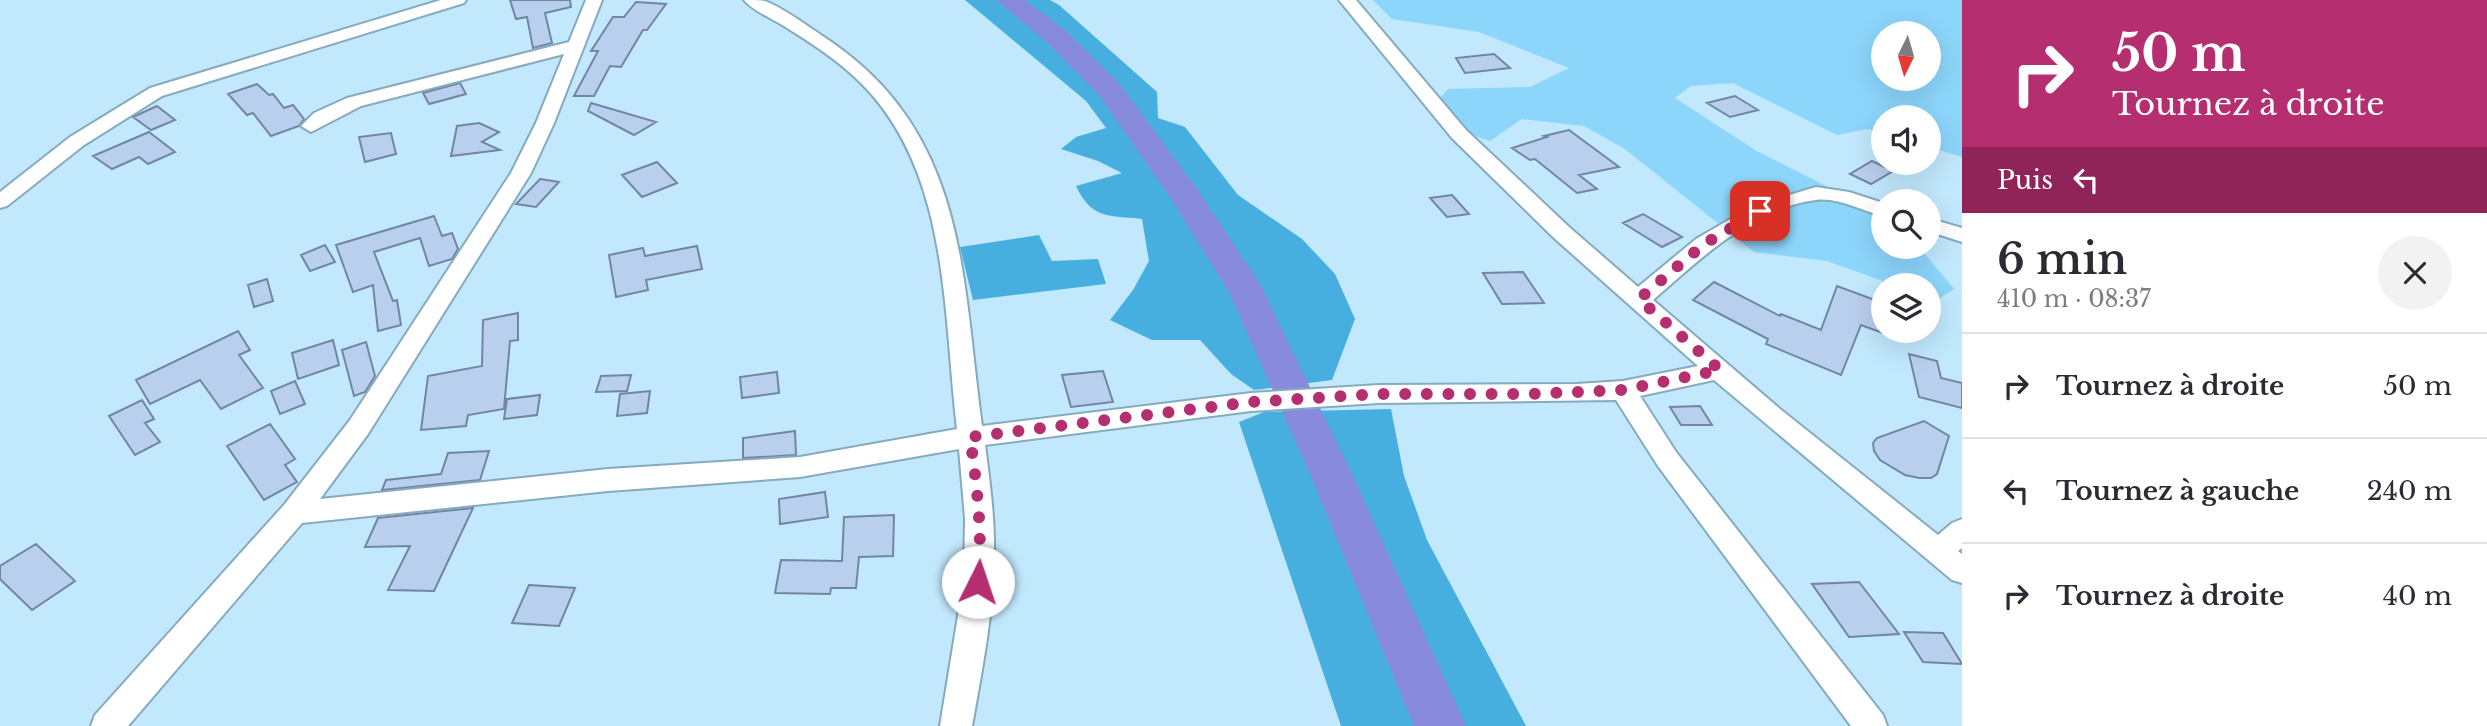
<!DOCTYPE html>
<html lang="fr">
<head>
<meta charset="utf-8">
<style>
  :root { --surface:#fff; --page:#f2f2f3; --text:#2b2b33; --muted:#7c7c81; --line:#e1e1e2 }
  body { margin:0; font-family:"Libre Baskerville",serif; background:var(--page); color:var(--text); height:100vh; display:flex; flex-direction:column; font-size:26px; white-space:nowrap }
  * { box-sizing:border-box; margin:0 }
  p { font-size:23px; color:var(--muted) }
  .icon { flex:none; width:38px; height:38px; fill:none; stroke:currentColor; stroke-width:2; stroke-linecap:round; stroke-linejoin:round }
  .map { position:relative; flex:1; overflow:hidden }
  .details { display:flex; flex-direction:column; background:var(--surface); width:525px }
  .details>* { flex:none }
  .hud { background:#b52e70; color:#fff; overflow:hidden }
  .needle { width:46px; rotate:185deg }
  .tools { position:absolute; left:1871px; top:21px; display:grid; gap:14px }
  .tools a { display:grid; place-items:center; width:70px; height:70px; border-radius:50%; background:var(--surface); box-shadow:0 7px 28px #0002; font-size:35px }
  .pin { position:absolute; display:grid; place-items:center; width:60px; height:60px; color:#fff; margin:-30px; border-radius:14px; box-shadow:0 4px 10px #0006 }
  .me { position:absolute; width:77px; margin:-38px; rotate:4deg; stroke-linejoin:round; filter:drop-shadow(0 0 5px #0008) }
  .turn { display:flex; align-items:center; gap:24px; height:147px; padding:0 35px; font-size:32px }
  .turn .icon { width:91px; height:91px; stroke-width:2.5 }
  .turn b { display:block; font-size:49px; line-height:60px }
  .then { display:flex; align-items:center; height:66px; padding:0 35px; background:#0003; gap:14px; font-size:26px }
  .round { display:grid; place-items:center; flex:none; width:74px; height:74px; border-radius:37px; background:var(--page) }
  .head { display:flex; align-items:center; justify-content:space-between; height:119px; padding:0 35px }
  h1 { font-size:42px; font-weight:600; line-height:52px }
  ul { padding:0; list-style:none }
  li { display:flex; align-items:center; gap:21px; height:105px; padding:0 35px; border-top:2px solid var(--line) }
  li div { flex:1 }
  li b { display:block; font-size:26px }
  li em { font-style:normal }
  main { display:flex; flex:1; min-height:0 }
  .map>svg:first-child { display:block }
  .green { fill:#8cd5fb; fill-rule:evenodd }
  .forest { fill:#47afe0 }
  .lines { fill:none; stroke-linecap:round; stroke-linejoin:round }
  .river { fill:#888bdb; fill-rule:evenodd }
  .building { fill:#b9cfee; stroke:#7286a3; stroke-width:2 }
  .minor-casing { stroke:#86aabe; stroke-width:4 }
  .minor { fill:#fff; fill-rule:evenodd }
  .route { stroke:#b52e70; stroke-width:12; stroke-dasharray:0 21.6 }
</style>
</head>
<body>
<main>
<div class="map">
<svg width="1962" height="726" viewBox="0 0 1962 726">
  <rect width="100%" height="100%" fill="#c1e8fd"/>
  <path class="green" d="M1373,0H1962V157L1929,147L1928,117H1883V133L1867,129L1837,135L1733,83L1691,86L1675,98L1755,150L1883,215V247H1919L1954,289L1935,301L1929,298L1928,285H1894L1827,261L1754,252L1625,149L1584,126L1522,119L1490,141C1467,135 1455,124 1439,107L1440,98L1448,89L1530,87L1569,68L1479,32L1392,19ZM1883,33H1928V79H1883Z"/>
  <path class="forest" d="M965,0H1050L1059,5L1157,92L1158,118L1185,127L1238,195L1302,239L1335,274L1355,319L1332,380L1254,390L1231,374L1200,340H1152L1110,320L1133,290L1149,261L1142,219C1109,215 1092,220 1076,186L1122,173L1098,161L1061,149L1076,137L1106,128L1086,101Z
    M1039,235L1052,261L1098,259L1106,284L973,300L960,247Z
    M1391,409L1404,476L1427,540L1526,726H1341L1239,422L1264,412Z"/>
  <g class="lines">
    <path class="river" d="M996,0H1025L1066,31L1119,83L1197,189L1260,284L1353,476L1466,726H1414L1311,476L1229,292L1170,197L1099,95L1048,43Z"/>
  </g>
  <path class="building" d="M510,0H570L571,7L545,13L552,43L533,48L527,17L516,19Z
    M636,2L666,4L647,30H643L621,67L610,66L594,96H574L598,51H591L613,17H624Z
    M1494,54L1510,68L1465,73L1456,58Z
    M460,83L466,94L429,104L423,93Z
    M257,84L269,95L273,94L284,108L293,105L304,119L299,126L271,136L253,113L247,115L228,94Z
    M1735,96L1758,110L1730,117L1707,103Z
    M591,103L656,122L634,135L588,111Z
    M157,106L175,120L151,130L133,117Z
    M479,123L499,132L482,142L500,150L451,156L457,126Z
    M1569,130L1619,167L1579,175L1597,189L1577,193L1535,159L1530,160L1512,148L1547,137L1544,136Z
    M149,132L175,152L148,164L139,157L112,169L93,156Z
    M391,133L396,154L365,162L359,137Z
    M1872,161L1893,171L1871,184L1850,174Z
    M657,162L677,183L642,197L622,175Z
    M540,179L559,182L536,207L516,204Z
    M1452,195L1469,214L1447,217L1430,198Z
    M1643,214L1682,237L1662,247L1623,223Z
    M434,216L442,236L452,233L458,249L452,259L429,266L420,238L374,252L393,301L397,300L401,325L378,331L373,285L353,292L336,245Z
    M325,245L335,262L310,271L301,255Z
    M697,246L702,269L646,280L648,290L616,297L609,255L643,248L645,256Z
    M1523,272L1544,303L1502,304L1483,273Z
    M267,279L273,301L254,307L248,285Z
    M1714,282L1780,316L1781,314L1821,330L1837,286L1883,303V333L1861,325L1841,375L1766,344L1768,339L1693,300Z
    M518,313V340L510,341L504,409L468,415L466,426L421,430L428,376L482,366L483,320Z
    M238,331L250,350L239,355L263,388L221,409L200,380L150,404L136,380Z
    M333,340L339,365L298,379L292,353Z
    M366,342L375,376L365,392L354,396L342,350Z
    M1909,354L1937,361L1941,378L1962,383V408L1919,397Z
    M1103,371L1113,402L1071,407L1062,375Z
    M777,372L779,393L742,398L740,377Z
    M631,375L627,391L596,392L601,376Z
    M295,381L305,404L280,414L271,391Z
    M650,391L647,413L617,416L620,394Z
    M540,395L537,415L504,419L507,399Z
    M142,400L154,419L145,423L160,442L135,455L109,416Z
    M1700,406L1712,425H1681L1670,407Z
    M1924,421L1949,436L1937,474L1931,478H1919L1905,475L1880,460L1874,451L1873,443L1877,438Z
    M270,424L295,459L285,465L297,482L264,500L227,446Z
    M795,431L796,455L743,458V438Z
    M489,451L480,480L382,490L386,480L441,474L448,453Z
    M825,492L828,517L780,524L779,499Z
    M473,508L434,591L388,590L410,546L365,547L378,518Z
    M894,515L893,556L859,557L856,588H831L830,594L775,593L781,560L842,561L844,517Z
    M36,544L75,581L32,610L0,579V566Z
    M1859,582L1899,634L1849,637L1812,584Z
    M529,585L575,588L559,626L512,623Z
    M1904,632L1943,633L1962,664L1923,662Z"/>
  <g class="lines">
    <g class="minor-casing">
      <path id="minor" d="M441,0H466L464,3L162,96L84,145L7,206L0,208V192L70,137L150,88Z
        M586,0H602L554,123L531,173L368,434L320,499L608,469L800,457L957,429C943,313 950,172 861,83C838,60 811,43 784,26C771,18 753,11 744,0C750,0 759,0 765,1C785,9 806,25 824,37C968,132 961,273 982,426L1251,393L1379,385L1577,384L1623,381L1698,366L1553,237L1452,138L1339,0H1356L1466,130L1569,227L1638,287L1696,239L1753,206L1816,187L1849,192L1883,203V216C1862,211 1838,197 1816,200C1752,208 1699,260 1653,300L1780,409L1938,535L1952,523L1962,519V548L1958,551L1962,554V583L1952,580L1714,380L1640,396L1676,452L1883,715L1887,726H1851L1658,466L1616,400L1379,403L1251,411L985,445C990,483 995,521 994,559C993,615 982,671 972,726H940L964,579L965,518L959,449L800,477L608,491L302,523L128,726H91L95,715L284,505L350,420L511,173L536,123L564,54L361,106L311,132L301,126L314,113L347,98L569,42Z
        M1928,218L1962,228V242L1928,231Z"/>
    </g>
    <use href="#minor" class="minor"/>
  </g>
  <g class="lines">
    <path class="route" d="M978,582C983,534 977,486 970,437L1251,402L1378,394H1530L1623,390L1720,370L1639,299L1704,244L1760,211"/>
  </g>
</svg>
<div class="tools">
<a><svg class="needle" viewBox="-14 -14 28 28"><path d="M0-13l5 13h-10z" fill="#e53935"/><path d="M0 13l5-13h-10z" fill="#7c7c81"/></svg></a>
<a><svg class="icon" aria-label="sound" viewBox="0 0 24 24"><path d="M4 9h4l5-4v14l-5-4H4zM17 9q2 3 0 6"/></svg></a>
<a><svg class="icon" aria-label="search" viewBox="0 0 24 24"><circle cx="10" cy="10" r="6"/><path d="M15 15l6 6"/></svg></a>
<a><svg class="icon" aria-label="layers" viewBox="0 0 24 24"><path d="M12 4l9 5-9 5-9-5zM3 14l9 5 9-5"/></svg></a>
</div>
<div class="pin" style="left:1760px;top:211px;background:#d93025"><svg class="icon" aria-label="arrive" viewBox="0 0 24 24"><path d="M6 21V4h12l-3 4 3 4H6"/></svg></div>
<svg class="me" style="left:978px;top:582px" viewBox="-20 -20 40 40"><circle r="19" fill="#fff"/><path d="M0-13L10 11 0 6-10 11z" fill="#b52e70"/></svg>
</div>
<section class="details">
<div class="hud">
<div class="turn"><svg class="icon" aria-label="right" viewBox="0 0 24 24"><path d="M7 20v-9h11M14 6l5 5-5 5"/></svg><div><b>50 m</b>Tournez à droite</div></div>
<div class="then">Puis<svg class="icon" aria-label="left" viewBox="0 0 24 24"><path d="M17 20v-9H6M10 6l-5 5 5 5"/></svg></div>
</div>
<div class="head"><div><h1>6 min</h1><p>410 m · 08:37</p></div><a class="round"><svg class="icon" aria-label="close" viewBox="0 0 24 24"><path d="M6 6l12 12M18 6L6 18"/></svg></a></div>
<ul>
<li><svg class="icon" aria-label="right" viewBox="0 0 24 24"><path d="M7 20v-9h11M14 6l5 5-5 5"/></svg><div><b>Tournez à droite</b></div><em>50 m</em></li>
<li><svg class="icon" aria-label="left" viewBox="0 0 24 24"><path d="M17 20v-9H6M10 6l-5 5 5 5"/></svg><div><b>Tournez à gauche</b></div><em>240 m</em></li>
<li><svg class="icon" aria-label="right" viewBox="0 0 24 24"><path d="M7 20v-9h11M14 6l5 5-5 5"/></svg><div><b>Tournez à droite</b></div><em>40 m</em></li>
</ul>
</section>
</main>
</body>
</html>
